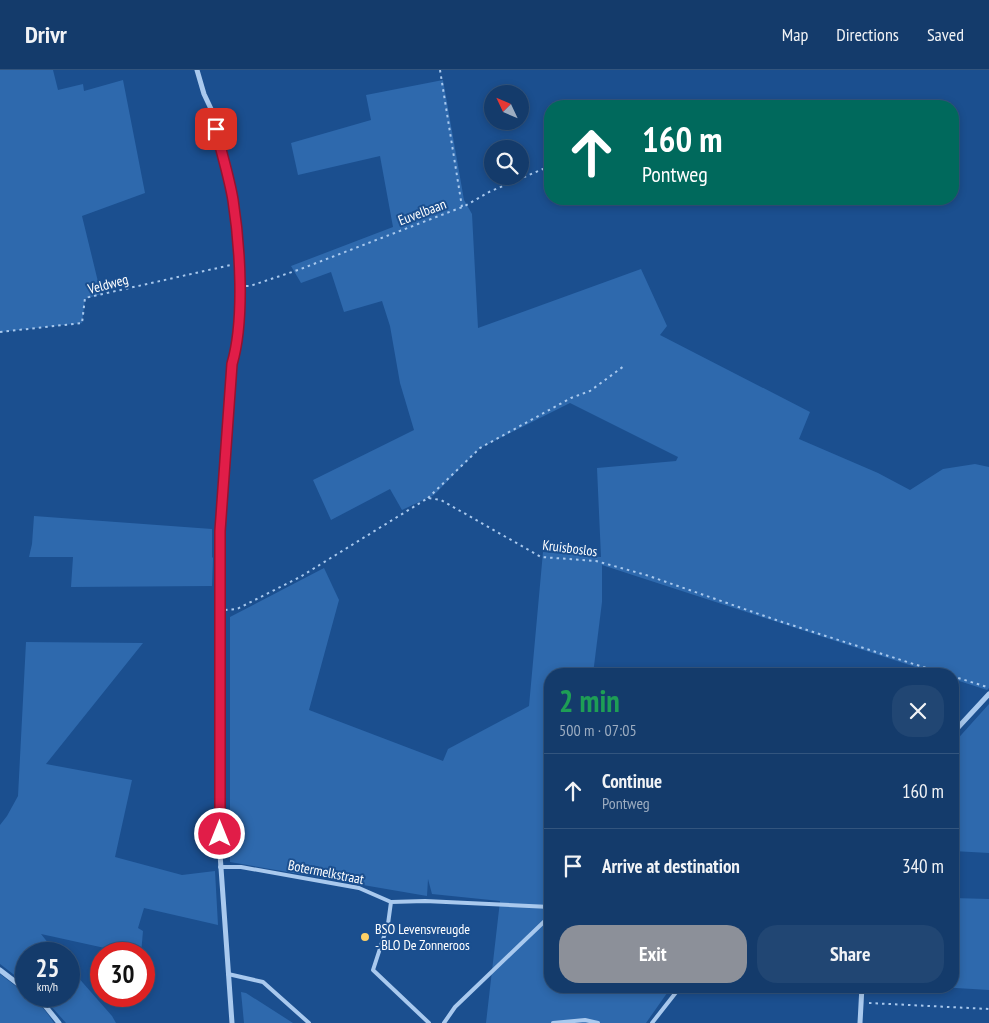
<!DOCTYPE html>
<html lang="en">
<head>
<meta charset="utf-8">
<style>
  :root { --surface:#143b6b; --page:#214673; --text:#f1f3f6; --muted:#9dadc1; --line:#33557e; --accent:#8c9099 }
  body { margin:0; font-family:"PT Sans Narrow",sans-serif; background:var(--page); color:var(--text); height:100vh; display:flex; flex-direction:column; font-size:19px; white-space:nowrap }
  * { box-sizing:border-box; margin:0 }
  p { font-size:16px; color:var(--muted) }
  .icon { flex:none; width:28px; height:28px; fill:none; stroke:currentColor; stroke-width:2; stroke-linecap:round; stroke-linejoin:round }
  .map { position:relative; flex:1; overflow:hidden }
  .details { position:absolute; left:544px; top:598px; width:415px; height:325px; display:flex; flex-direction:column; background:var(--surface); border-radius:20px; box-shadow:0 2px 8px #0003,0 0 0 1px var(--line) }
  .details>* { flex:none }
  .guide { position:absolute; left:544px; top:30px; width:415px; height:105px; border-radius:20px; box-shadow:0 2px 8px #0003,0 0 0 1px var(--line); background:#00695c; color:#fff; overflow:hidden }
  .needle { width:32px; rotate:314deg }
  .tools { position:absolute; left:484px; top:15px; display:grid; gap:10px }
  .tools a { display:grid; place-items:center; width:45px; height:45px; border-radius:50%; background:var(--surface); box-shadow:0 2px 8px #0003,0 0 0 1px var(--line); font-size:25px }
  .speed { position:absolute; left:15px; top:872px; display:flex; gap:10px; font-size:25px; font-weight:700; text-align:center }
  .speed>* { display:grid; place-content:center; width:65px; height:65px; border-radius:50%; background:var(--surface); box-shadow:0 2px 8px #0003,0 0 0 1px var(--line); line-height:1 }
  .speed small { font-size:12px; font-weight:400 }
  .speed .limit { border:8px solid #d22; background:#fff; color:#111 }
  .pin { position:absolute; display:grid; place-items:center; width:42px; height:42px; color:#fff; margin:-21px; border-radius:10px; box-shadow:0 2px 8px #0006 }
  .me { position:absolute; width:55px; margin:-28px; rotate:0deg; stroke-linejoin:round; filter:drop-shadow(0 0 4px #0008) }
  .turn { display:flex; align-items:center; gap:18px; height:105px; padding:0 15px; font-size:22px }
  .turn .icon { width:65px; height:65px; stroke-width:2.5 }
  .turn b { display:block; font-size:35px; line-height:42px }
  .round { display:grid; place-items:center; flex:none; width:52px; height:52px; border-radius:20px; background:var(--page) }
  .summary { display:flex; align-items:center; justify-content:space-between; height:85px; padding:0 15px }
  h1 { font-size:30px; font-weight:700; line-height:38px; color:#1e9e55 }
  .action { display:flex; gap:10px; margin-top:auto; padding:10px 15px }
  .action a { flex:1; height:58px; border-radius:20px; background:var(--accent); color:#fff; font-size:20px; font-weight:700; line-height:58px; text-align:center }
  .action a+a { background:var(--page); color:var(--text) }
  ul { padding:0; list-style:none }
  li { display:flex; align-items:center; gap:15px; height:75px; padding:0 15px; border-top:1px solid var(--line) }
  li div { flex:1 }
  li b { display:block; font-size:19px }
  li em { font-style:normal }
  header { display:flex; align-items:center; gap:30px; box-sizing:border-box; height:70px; padding:0 25px; background:var(--surface); border-bottom:1px solid var(--line) }
  header strong { font-size:24px }
  nav { display:flex; gap:28px; margin-inline-start:auto; font-size:18px }
  .map>svg:first-child { display:block }
  .green { fill:#2e69ad }
  .lines { fill:none; stroke-linecap:round; stroke-linejoin:round }
  .path { stroke:#a9c9ee; stroke-width:2; stroke-dasharray:2.5 4; stroke-linecap:butt }
  .lane { stroke:#a9c9ee; stroke-width:4 }
  .street { stroke:#a9c9ee; stroke-width:5 }
  .route-casing { stroke:#92132f; stroke-width:12 }
  .route { stroke:#e11d48; stroke-width:9 }
  .poi-dot { fill:#ffd166; stroke:#1b4f8f; stroke-width:2 }
  .labels { text-anchor:middle; stroke-width:4; stroke-linejoin:round; paint-order:stroke }
  .street-label { font-size:14px; fill:#fff; stroke:#1b4f8f }
  .poi-label { font-size:14px; fill:#fff; stroke:#1b4f8f; text-anchor:start }
</style>
</head>
<body>
<header>
<strong>Drivr</strong>
<nav><a>Map</a><a>Directions</a><a>Saved</a></nav>
</header>
<div class="map">
<svg width="989" height="953" viewBox="0 0 989 953">
  <rect width="100%" height="100%" fill="#1b4f8f"/>
  <path class="green" d="M0,0H53L58,20L83,14L84,21L123,10L145,123L82,146L101,224L85,229L82,253L0,262Z
    M443,10L464,130L472,144L478,258L641,199L667,256L660,265L810,342L799,369L878,403L910,420L943,399L975,394L989,397V618L987,620L953,609L952,604H937L602,495V532L593,604H550V916H672L646,953H486L500,831L432,824L428,809L427,826L230,792V547L324,498L339,530L309,640L443,691L448,679L529,636L543,482L601,487L597,398L676,391L678,387L570,333L480,378L434,425L402,440L390,419L331,450L313,410L414,360L400,313L390,256L382,231L344,242L331,202L301,213L291,196L393,157L380,86L298,105L291,73L371,50L366,25Z
    M34,446L212,459V487L213,488L212,516L71,517L73,487H29L32,474Z
    M26,572L143,573L46,694L132,710L115,787L182,805L215,801L218,855L144,838L138,858L143,861L141,884H132L41,864L57,884H26V914L0,894V755L7,746L18,726Z
    M989,634V783L953,781V674Z
    M953,828L989,829V920L923,916H952Z
    M69,897L112,946L116,953H66L42,926H69Z
    M0,904L26,924V926C39,930 47,943 54,953H0Z
    M241,922L246,923L293,953H244Z"/>
  <g class="lines">
    <path class="path" d="M440,0L462,137
      M246,216H250L298,200L465,136L489,122L550,96
      M0,262L82,253L85,228L231,195
      M428,428L480,378L571,328L590,321L624,296
      M225,540L237,539L300,507L428,428L441,430L541,487L596,491L646,505L782,552L945,604
      M952,606L987,617
      M869,933L989,939"/>
    <path class="lane" d="M220,797H241L359,818L391,832L425,831L550,837
      M391,832L388,854L373,900L429,953
      M228,904L263,912L309,953
      M444,953L455,937L550,846
      M553,953L585,950L598,953
      M652,953L681,916"/>
    <path class="street" d="M197,0L204,24L212,41L233,130L240,221L237,277L232,293L226,369L221,461L219,518L221,608L220,784L232,953
      M952,664L989,624
      M0,900L26,920
      M35,926L42,932L59,953
      M860,953L862,916"/>
  </g>
  <g class="lines">
    <g class="route-casing">
      <path id="route" d="M216,59C221,82 229,106 233,130C240,175 245,250 232,294L220,461V764"/>
    </g>
    <use href="#route" class="route"/>
  </g>
  <circle class="poi-dot" cx="365" cy="867" r="5"/>
  <g class="labels">
    <g class="street-label">
      <text transform="translate(422 142) rotate(-21)" y="5">Euvelbaan</text>
      <text transform="translate(108 214) rotate(-15)" y="5">Veldweg</text>
      <text transform="translate(570 478) rotate(7)" y="5">Kruisboslos</text>
      <text transform="translate(326 802) rotate(11)" y="5">Botermelkstraat</text>
    </g>
    <g class="poi-label">
      <text x="375" y="864">BSO Levensvreugde<tspan x="375" dy="16">- BLO De Zonneroos</tspan></text>
    </g>
  </g>
</svg>
<div class="tools">
<a><svg class="needle" viewBox="-14 -14 28 28"><path d="M0-13l5 13h-10z" fill="#e53935"/><path d="M0 13l5-13h-10z" fill="#9dadc1"/></svg></a>
<a><svg class="icon" aria-label="search" viewBox="0 0 24 24"><circle cx="10" cy="10" r="6"/><path d="M15 15l6 6"/></svg></a>
</div>
<div class="speed"><div>25<small>km/h</small></div><div class="limit">30</div></div>
<div class="pin" style="left:216px;top:59px;background:#d93025"><svg class="icon" aria-label="arrive" viewBox="0 0 24 24"><path d="M6 21V4h12l-3 4 3 4H6"/></svg></div>
<svg class="me" style="left:220px;top:764px" viewBox="-20 -20 40 40"><circle r="17" fill="#e11d48" stroke="#fff" stroke-width="3"/><path d="M0-11L8 9 0 5-8 9z" fill="#fff"/></svg>
<div class="guide">
<div class="turn"><svg class="icon" aria-label="ahead" viewBox="0 0 24 24"><path d="M12 20V5M6 11l6-6 6 6"/></svg><div><b>160 m</b>Pontweg</div></div>
</div>
<section class="details">
<div class="summary"><div><h1>2 min</h1><p>500 m · 07:05</p></div><a class="round"><svg class="icon" aria-label="close" viewBox="0 0 24 24"><path d="M6 6l12 12M18 6L6 18"/></svg></a></div>
<ul>
<li><svg class="icon" aria-label="ahead" viewBox="0 0 24 24"><path d="M12 20V5M6 11l6-6 6 6"/></svg><div><b>Continue</b><p>Pontweg</p></div><em>160 m</em></li>
<li><svg class="icon" aria-label="arrive" viewBox="0 0 24 24"><path d="M6 21V4h12l-3 4 3 4H6"/></svg><div><b>Arrive at destination</b></div><em>340 m</em></li>
</ul>
<div class="action"><a>Exit</a><a>Share</a></div>
</section>
</div>
</body>
</html>
